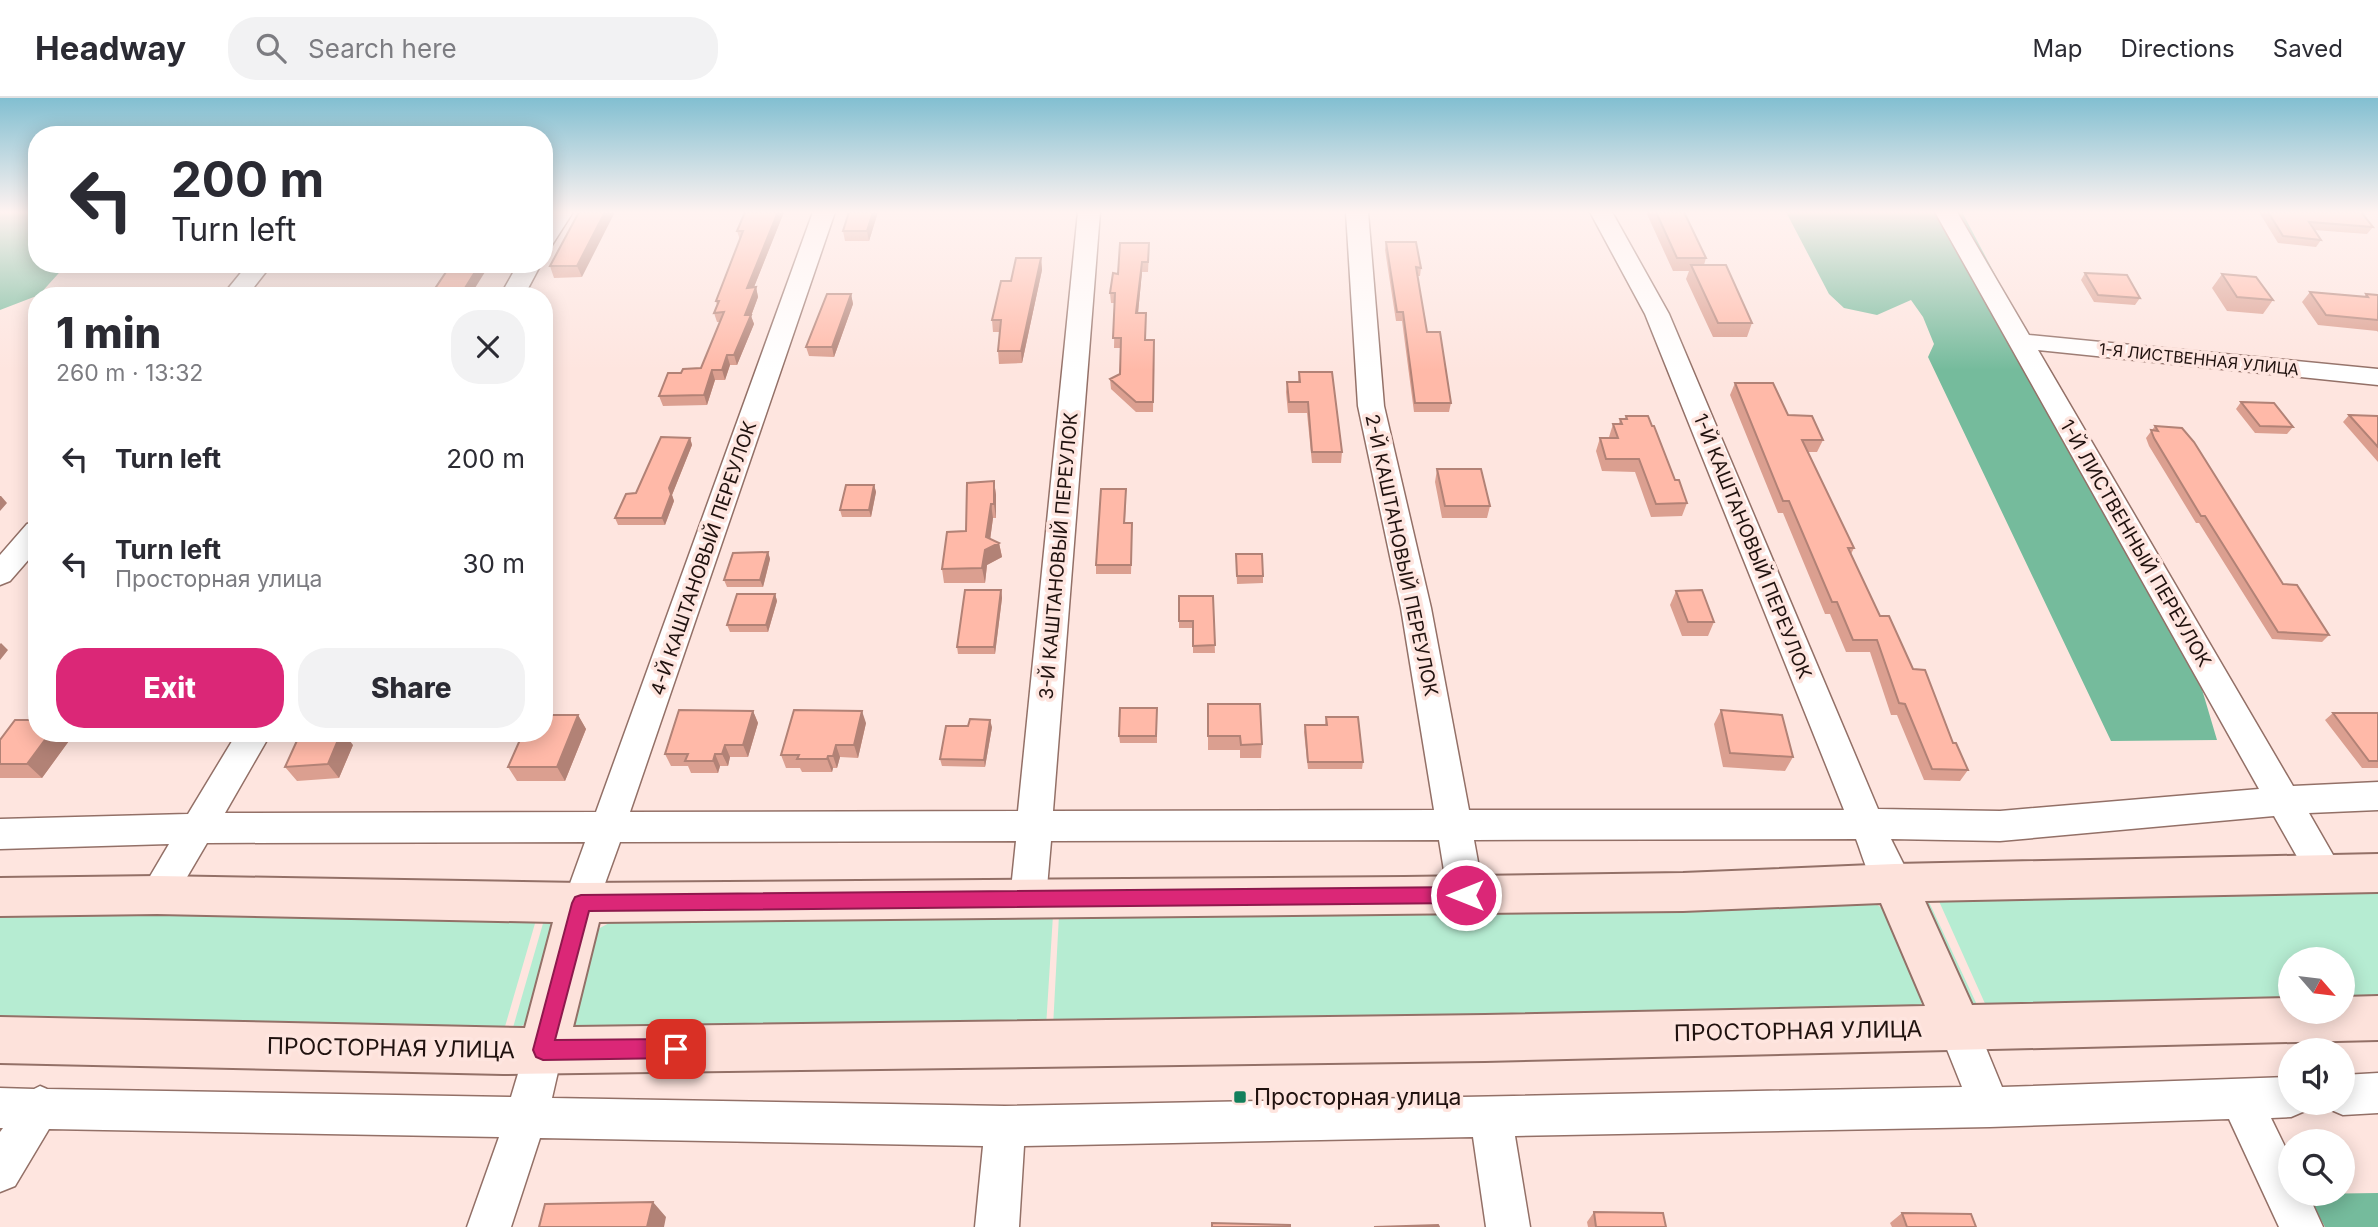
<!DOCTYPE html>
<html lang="en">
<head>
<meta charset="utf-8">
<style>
  :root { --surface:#fff; --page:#f2f2f3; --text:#2b2b33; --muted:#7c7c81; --line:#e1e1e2; --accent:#db2777 }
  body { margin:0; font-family:Inter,sans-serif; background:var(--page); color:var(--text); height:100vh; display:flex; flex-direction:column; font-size:26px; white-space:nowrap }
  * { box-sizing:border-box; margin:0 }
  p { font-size:23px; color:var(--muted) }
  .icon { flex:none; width:38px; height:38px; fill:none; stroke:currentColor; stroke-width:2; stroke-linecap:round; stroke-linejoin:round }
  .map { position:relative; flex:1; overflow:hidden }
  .drawer { position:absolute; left:28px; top:189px; width:525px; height:455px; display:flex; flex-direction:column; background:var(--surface); border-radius:28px; box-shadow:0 4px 18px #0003 }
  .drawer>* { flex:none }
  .guide { position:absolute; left:28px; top:28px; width:525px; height:147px; border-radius:28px; box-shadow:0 4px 18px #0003; background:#fff; color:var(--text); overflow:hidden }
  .needle { width:46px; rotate:118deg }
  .tools { position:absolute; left:2278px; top:849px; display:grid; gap:14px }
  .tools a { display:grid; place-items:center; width:77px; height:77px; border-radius:50%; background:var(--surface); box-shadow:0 4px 18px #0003; font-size:35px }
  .pin { position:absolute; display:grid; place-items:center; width:60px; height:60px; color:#fff; margin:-30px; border-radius:14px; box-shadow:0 4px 10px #0006 }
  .me { position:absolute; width:77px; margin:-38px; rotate:270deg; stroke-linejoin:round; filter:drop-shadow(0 0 5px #0008) }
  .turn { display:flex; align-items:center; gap:24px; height:147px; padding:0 28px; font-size:32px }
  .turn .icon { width:91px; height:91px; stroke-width:2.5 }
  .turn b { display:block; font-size:49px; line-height:60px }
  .round { display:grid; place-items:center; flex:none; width:74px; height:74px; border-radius:28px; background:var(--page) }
  .summary { display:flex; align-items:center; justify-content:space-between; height:119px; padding:0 28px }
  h1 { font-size:42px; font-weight:800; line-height:52px }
  .primary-button { display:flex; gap:14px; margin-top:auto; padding:14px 28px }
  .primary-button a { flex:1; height:80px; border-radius:28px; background:var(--accent); color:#fff; font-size:28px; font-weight:800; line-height:80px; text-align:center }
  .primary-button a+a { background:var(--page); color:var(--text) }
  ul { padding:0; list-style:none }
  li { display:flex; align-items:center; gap:21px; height:105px; padding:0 28px }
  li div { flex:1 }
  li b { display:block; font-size:26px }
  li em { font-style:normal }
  header { display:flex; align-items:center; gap:42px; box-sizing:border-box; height:98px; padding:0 35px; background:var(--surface); border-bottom:2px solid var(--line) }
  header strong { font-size:33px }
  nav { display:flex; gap:38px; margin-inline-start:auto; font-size:24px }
  .search { width:490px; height:63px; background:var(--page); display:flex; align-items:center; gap:18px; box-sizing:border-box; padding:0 24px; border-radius:28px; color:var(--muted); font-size:26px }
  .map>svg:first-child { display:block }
  .green { fill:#b6ecd2 }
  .forest { fill:#75bb9c }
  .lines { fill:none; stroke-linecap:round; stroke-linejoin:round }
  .street-casing { stroke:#937067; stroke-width:3 }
  .secondary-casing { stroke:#937067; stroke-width:4 }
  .street { fill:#fff; fill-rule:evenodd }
  .secondary { fill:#fde2db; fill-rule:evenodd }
  .wall { fill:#db9f90 }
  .shaded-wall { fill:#b28276 }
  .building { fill:#ffb9a8; stroke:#b28276; stroke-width:2 }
  .route { fill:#db2777; stroke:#8e194d; stroke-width:2 }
  .poi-dot { fill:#137f5b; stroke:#fee5df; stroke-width:2.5 }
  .labels { text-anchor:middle; stroke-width:7; stroke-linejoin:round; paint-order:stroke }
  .far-street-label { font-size:16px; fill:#20120f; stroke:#fee5df }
  .street-label { font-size:19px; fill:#20120f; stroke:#fee5df }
  .near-street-label { font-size:23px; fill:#20120f; stroke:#fee5df }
  .near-poi-label { font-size:23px; fill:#20120f; stroke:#fee5df; text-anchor:start }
</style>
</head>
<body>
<header>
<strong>Headway</strong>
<div class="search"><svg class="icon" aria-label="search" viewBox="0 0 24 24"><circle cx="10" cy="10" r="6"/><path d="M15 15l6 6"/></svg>Search here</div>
<nav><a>Map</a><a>Directions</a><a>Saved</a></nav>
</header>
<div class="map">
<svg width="2378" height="1129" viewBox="0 0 2378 1129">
  <rect width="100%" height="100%" fill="#fee5df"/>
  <path class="green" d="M2378,792V900L2343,901V861H2291V902L1987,910L1938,801Z
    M1870,803L1884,811L1925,899L1919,910L1053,929L1059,817Z
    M1929,804L1978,909L1968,906L1923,807Z
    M144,816L536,822L504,932L0,919V817Z
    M1053,817L1046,929L579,930L573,926L596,832L615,822Z
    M544,822L556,827L529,924L512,933Z"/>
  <path class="forest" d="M0,114H37V166H67L39,197L0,212Z
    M1786,114H1962L2019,222L2009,237L2013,254L2201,588L2217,642L2111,643L1928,259L1934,246L1923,219L1911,202L1877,217L1844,210L1829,196Z
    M2378,1095V1129H2325L2306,1096Z"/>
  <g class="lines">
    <g class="street-casing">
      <path id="street" d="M551,114H573L552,147L544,149V124Z
        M813,114H835L630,714L1018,713L1078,114H1100L1053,713L1434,712L1401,510L1358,308L1346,114H1368L1384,308L1431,510L1469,712H1844L1645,216L1590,114H1612L1669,216L1878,711L2000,713L2259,691L1935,114H1957L2029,237L2378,271V287L2038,252L2293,688L2378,684V712L2309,715L2344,776L2339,787L2326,791L2313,787L2274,718L2000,743L1891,741L1913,785L1908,796C1873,808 1866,766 1856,741L1474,742L1484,797L1479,808L1466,813L1453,808L1448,797L1439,742L1051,743L1046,801L1041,812L1028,817L1015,812L1010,801L1016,743L620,744L594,816L581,821L568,816L563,805L585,744L207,745L170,808L157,813L144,808L139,797L169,746L0,751V721L188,716L237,635H271L225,715L596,714Z
        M248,166H272L247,198H222Z
        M518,166H541L524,198H500Z
        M37,423V452L10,483L0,487V457L27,426Z
        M1958,911L1972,916L2002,989L2291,979V1004H2309L2305,1013L2291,1019L2271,1020L2291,1061V1096H2308L2323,1129H2279L2229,1021L1990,1029L1515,1038L1530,1129H1486L1473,1039L1024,1048L1019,1129H975L983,1048L540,1040L511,1129H467L499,1039L49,1031L15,1088L0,1094V1034L3,1030H0V990L34,991L40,988L47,991L511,999L529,939L543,933L557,939L563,952L552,1000L1005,1008L1962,989L1938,929L1944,916Z
        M2378,975V1015L2343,1017L2329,1011L2326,1004H2343V977Z"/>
    </g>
    <g class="secondary-casing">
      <path id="secondary" d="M2378,756V794L1925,803L1972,907L2291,900V914H2343V899L2378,898V942L1485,963L503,976L0,965V919L525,930L553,824L157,816L0,818V780L157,778L581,785L1404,779L1683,775L1895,766ZM1881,805L1925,908L1485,917L573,929L599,824L1683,813Z"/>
    </g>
    <use href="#street" class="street"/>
    <use href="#secondary" class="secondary"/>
  </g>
  <path class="wall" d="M579,114L582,179L554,180L550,168Z
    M784,114L754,189H756L758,199L751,218L754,226L737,267H730L725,282H715L707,307L663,308L659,298L681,275L701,270L720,224H717L714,215L717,207L716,203L740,142L737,133Z
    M878,114L869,143H845L843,133Z
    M1646,114H1684L1706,160L1704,167L1752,225L1747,239H1713L1686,181L1689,173H1673Z
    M2259,114H2361L2373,129L2367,136L2314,132L2321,142L2316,149L2278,145Z
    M1386,144L1421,170L1420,178H1417L1427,234L1451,305L1449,314H1414L1402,223H1396L1385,152Z
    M1149,154L1148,174H1142L1138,215H1146L1145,242L1154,252L1153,314H1136L1111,291L1110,281L1120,276L1121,250H1114L1115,205H1111L1110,195Z
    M1041,160L1042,172L1022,265L999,266L998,253L1000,234H993L992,222L1011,183Z
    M2085,175L2140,200L2135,207L2094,204L2081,182Z
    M2222,176L2273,202L2263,216L2227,213L2212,190Z
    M2310,194L2364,199L2366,196L2378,197V234L2377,233L2318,227L2302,204Z
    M851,196L853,206L834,259L809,258L806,249Z
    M1299,274L1342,354L1341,365H1312L1307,315H1288L1286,294L1287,284H1298Z
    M1735,285L1788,317L1823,342L1817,354H1808L1854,450L1851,456L1880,518L1913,571L1968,672L1960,683L1924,682L1897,617H1891L1870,554H1846L1830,516H1825L1783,415H1778L1730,297Z
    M2241,304L2293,329L2287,336L2255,335L2236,311Z
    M2349,317L2378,318V364L2343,324Z
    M1626,318L1652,328L1675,382L1687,405L1682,418L1651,419L1635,374L1602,373L1596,353L1600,340H1610L1609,339L1613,326H1619L1620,321H1625Z
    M2155,328L2283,486L2329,537L2322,544L2272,541L2199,425H2196L2149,348L2146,340Z
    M690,340L692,347L672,397L674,403L665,427H618L615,420L636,395Z
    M1437,371L1490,408L1487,420H1442L1435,384Z
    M994,383L996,397V420H993L990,441L999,445L1002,459L987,467L985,485H944L942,471L966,433Z
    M874,387L876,394L871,419H842L840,412Z
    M1126,401L1125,425L1132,435L1131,476H1096V467Z
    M768,454L770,461L763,489H727L724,482Z
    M1236,456L1263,478V485L1237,486Z
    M1001,492L1002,500L995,556H958L957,549Z
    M1676,493L1714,524L1708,538H1682L1670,507Z
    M775,496L777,503L768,534H730L727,527Z
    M1179,498H1213L1215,555H1193V530H1179Z
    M1208,606L1262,646L1261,660H1240V652H1208Z
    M1157,610V645H1120L1119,638Z
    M1721,612L1793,659L1785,673L1723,669L1714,626Z
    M753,613L758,625L748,659H730L728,668H720L718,675H691L688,668H671L665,656Z
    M2333,615H2378V670H2362L2325,622Z
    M578,617L586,631L565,683H517L508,669Z
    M1326,619L1363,664L1362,671H1308L1304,634L1305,627H1325Z
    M866,625L858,660L840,659L837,670H833L832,674H802L800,670H786L781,657Z
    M992,629L985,669L942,668L940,661Z
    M37,635L74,636L42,680H0V642Z
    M353,647L339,680L297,683L285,669Z
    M1594,1114L1666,1129H1588L1587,1124Z
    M1902,1115L1976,1129H1892L1890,1125Z"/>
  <path class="shaded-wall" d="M605,114H615L582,179L577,168Z
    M778,114H784L750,199L747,190Z
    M873,114H878L869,143L867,133Z
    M1041,160L1042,172L1022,265L1021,253Z
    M1142,164V174L1137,225L1136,215Z
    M480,166H490L470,198H460Z
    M756,189L758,199L751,218L754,226L737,267L734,257L745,217Z
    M851,196L853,206L834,259L832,249Z
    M727,257L730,267L725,282L722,272Z
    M712,272L715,282L707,307L704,297Z
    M690,340L692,347L672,397L674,403L665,427L662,420L669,390Z
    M994,383L996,397V420L994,406Z
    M874,387L876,394L871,419L869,412Z
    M0,398H1L7,405L0,413Z
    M991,406L993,420L989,450L999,445L1002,459L987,467L985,485L982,470Z
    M768,454L770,461L763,489L760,482Z
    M1001,492L1002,500L995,556L994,549Z
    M775,496L777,503L768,534L766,527Z
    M1,545L8,552L0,562V546Z
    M753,613L758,625L748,659L743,647Z
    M862,613L866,625L858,660L854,647Z
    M578,617L586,631L565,683L557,669Z
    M990,622L992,629L985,669L984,662Z
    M50,635L74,636L42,680L27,666Z
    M341,635H344L353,647L339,680L328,666Z
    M725,647L730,659L728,668L722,656Z
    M836,647L840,659L837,670L833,658Z
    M715,656L720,668L718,675L713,663Z
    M828,658L833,670L832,674L827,661Z
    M653,1104L666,1119L664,1129H647Z"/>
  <path class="building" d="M579,114H605L577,168H550Z
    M745,114H778L747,190L756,189L745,217H751L734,257H727L722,272H712L704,297L659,298L668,275H681L683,271L701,270L724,214L714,215L719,203H716L743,133H737Z
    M849,114H873L867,133H843Z
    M1656,114H1684L1706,160H1677Z
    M2268,114H2361L2373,129L2309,124L2321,142L2283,138Z
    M1386,144H1416L1421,170L1416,169L1427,234H1440L1451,305H1415L1403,214H1397Z
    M1120,145H1149L1148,164H1142L1136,215H1146L1145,242H1154L1153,304H1136L1110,281L1120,276L1121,240H1113L1115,195H1110L1113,175L1118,176Z
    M1016,160H1041L1021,253H998L1001,222H992L1001,183H1011Z
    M447,166H480L460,198H430L450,168H446Z
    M1691,167H1726L1752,225H1718Z
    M2085,175L2127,177L2140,200L2098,197Z
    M2222,176L2256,179L2273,202L2237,199Z
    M2310,194L2368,199L2366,196L2378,197V222L2326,217Z
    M264,195H305L303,198H261Z
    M827,196H851L832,249H806Z
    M1299,274H1332L1342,354H1312L1308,304H1289L1287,284H1300Z
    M1735,285H1773L1788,317L1812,318L1823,342H1802L1854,450H1848L1880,518H1889L1913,571L1925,572L1953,645H1956L1968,672L1932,671L1905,606L1899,605L1877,542H1853L1837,504H1832L1789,403H1783Z
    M2241,304L2274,305L2293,329L2260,328Z
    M2349,317L2378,318V349Z
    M1626,318H1648L1652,328H1654L1675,382H1679L1687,405L1656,406L1639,361H1606L1600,340H1618L1613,326H1622L1620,321H1627Z
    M2155,328L2182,330L2194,344L2283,486L2297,487L2329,537L2278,534L2205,418H2201L2154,340L2151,332L2158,333Z
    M661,339L690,340L669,390L671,396L662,420H615L626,396L636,395Z
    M1437,371H1481L1490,408H1445Z
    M994,383V406H991L986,439L999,445L985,452L982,470L942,471L947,434L966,433L967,385Z
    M846,387H874L869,412H840Z
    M1101,391H1126L1124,425H1132L1131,467H1096Z
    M768,454L760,482H724L733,455Z
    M1236,456H1262L1263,478H1237Z
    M965,492H1001L994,549H957Z
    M1702,492L1714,524H1688L1676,493Z
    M737,496H775L766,527H727Z
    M1179,498H1213L1215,547L1193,548V523H1179Z
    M1208,606H1260L1262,646L1241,647L1240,638H1208Z
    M1120,610H1157L1156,638H1119Z
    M679,612L753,613L743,647H725L722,656H715L713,663H685L688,656H665Z
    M794,612L862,613L854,647H836L833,658H828L827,661H797L799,657H781Z
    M1721,612L1782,617L1793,659L1730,655Z
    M2333,615H2378V663H2369Z
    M544,617H578L557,669H508L523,635H544Z
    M1326,619H1358L1363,664H1308L1305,627H1327Z
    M970,621L990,622L984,662L940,661L946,628H968Z
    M15,622H37V635H50L27,666H0V642Z
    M310,635H341L328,666L285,669L300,636Z
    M653,1104L647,1129H539L545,1106Z
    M1594,1114L1663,1115L1666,1129H1596Z
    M1902,1115L1971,1116L1976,1129H1907Z
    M1212,1125L1290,1127V1129H1212Z
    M1438,1127L1439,1129H1374Z"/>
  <linearGradient id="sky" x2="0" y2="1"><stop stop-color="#82bfd1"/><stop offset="0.42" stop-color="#fff3f1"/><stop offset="1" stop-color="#fff3f1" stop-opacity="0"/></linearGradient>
  <rect width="2378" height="272" fill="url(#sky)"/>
  <path class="route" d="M1466,789L1473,791L1476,797L1473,803L1466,805L589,813L555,942L676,941L683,944L686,951L683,958L676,960L543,962L536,959L533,952L572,805L575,799L581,797Z"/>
  <rect class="poi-dot" x="1233" y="992" width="14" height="14" rx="3.5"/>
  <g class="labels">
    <g class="far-street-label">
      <text transform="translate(2199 261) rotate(6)" y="6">1-Я ЛИСТВЕННАЯ УЛИЦА</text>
    </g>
    <g class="street-label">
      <text transform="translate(2136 445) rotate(60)" y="7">1-Й ЛИСТВЕННЫЙ ПЕРЕУЛОК</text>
      <text transform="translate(1753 448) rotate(68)" y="7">1-Й КАШТАНОВЫЙ ПЕРЕУЛОК</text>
      <text transform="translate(1402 457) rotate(78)" y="7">2-Й КАШТАНОВЫЙ ПЕРЕУЛОК</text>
      <text transform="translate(1058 458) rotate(-85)" y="7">3-Й КАШТАНОВЫЙ ПЕРЕУЛОК</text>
      <text transform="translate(703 460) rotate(-71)" y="7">4-Й КАШТАНОВЫЙ ПЕРЕУЛОК</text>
    </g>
    <g class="near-street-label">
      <text transform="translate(1798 933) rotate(-1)" y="8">ПРОСТОРНАЯ УЛИЦА</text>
      <text transform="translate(391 950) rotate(1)" y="8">ПРОСТОРНАЯ УЛИЦА</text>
    </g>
    <g class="near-poi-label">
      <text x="1254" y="1007">Просторная улица</text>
    </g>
  </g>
</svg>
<div class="tools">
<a><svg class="needle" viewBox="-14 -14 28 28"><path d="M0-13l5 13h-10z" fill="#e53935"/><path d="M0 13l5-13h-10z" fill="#7c7c81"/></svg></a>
<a><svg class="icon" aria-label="sound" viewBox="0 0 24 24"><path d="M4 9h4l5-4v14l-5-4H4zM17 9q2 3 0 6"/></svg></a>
<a><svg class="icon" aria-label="search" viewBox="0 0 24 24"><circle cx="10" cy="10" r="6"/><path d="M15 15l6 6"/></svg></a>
</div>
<div class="pin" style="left:676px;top:951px;background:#d93025"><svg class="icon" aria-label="arrive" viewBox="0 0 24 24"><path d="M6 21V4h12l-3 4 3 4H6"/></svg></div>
<svg class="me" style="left:1466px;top:797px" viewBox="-20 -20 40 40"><circle r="17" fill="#db2777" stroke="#fff" stroke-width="3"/><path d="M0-11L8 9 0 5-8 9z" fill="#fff"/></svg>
<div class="guide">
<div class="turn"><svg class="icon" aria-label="left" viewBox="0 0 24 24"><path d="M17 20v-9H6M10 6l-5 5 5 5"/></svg><div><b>200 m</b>Turn left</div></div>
</div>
<section class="drawer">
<div class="summary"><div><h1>1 min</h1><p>260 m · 13:32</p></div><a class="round"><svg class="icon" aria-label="close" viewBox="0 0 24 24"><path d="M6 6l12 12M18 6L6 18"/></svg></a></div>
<ul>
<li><svg class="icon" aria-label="left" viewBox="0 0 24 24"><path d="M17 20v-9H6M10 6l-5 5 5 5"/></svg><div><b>Turn left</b></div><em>200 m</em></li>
<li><svg class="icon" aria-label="left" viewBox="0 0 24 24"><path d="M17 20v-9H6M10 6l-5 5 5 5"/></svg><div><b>Turn left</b><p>Просторная улица</p></div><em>30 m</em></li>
</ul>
<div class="primary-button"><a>Exit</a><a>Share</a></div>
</section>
</div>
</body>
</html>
